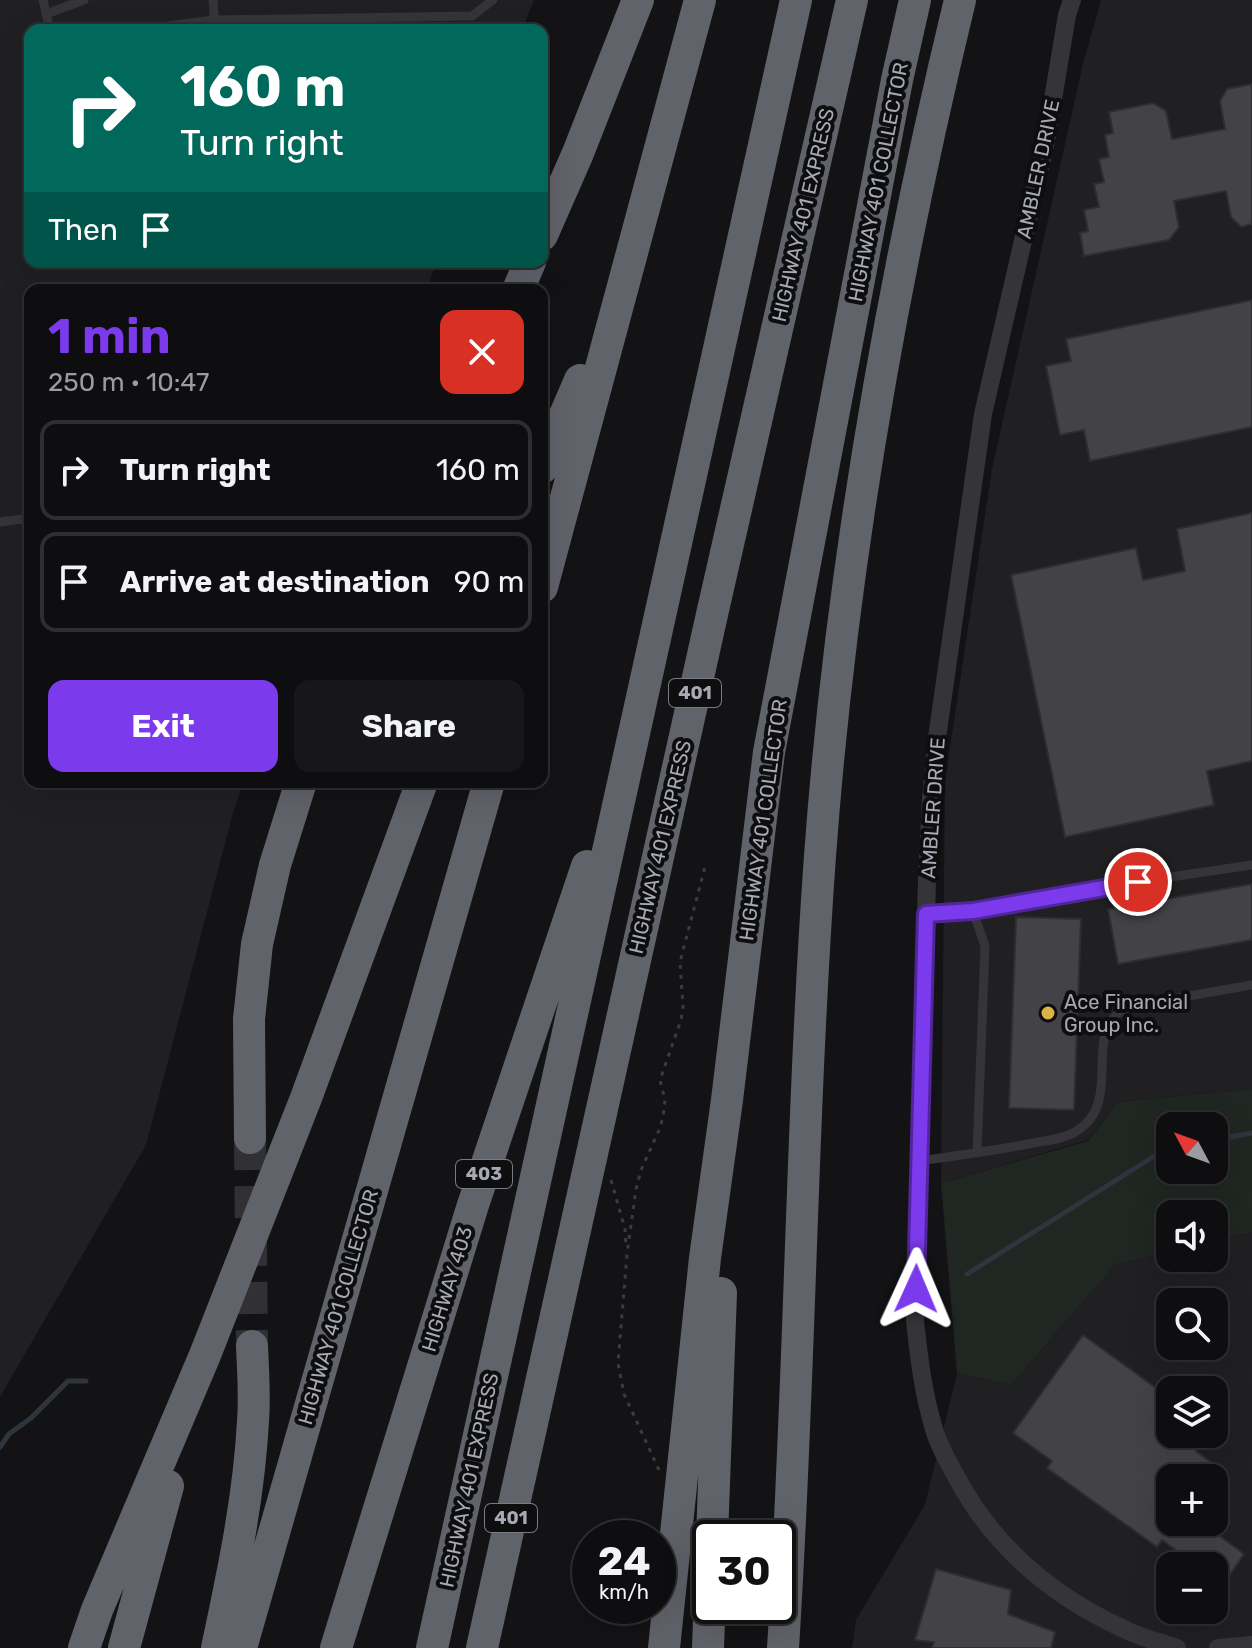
<!DOCTYPE html>
<html lang="en">
<head>
<meta charset="utf-8">
<style>
  :root { --surface:#0e0e10; --page:#171719; --text:#f1f3f6; --muted:#9b9c9f; --line:#2e2e30; --accent:#7c3aed }
  body { margin:0; font-family:Rubik,sans-serif; background:var(--page); color:var(--text); height:100vh; display:flex; flex-direction:column; font-size:30px; white-space:nowrap }
  * { box-sizing:border-box; margin:0 }
  p { font-size:26px; color:var(--muted) }
  .icon { flex:none; width:44px; height:44px; fill:none; stroke:currentColor; stroke-width:2; stroke-linecap:round; stroke-linejoin:round }
  .map { position:relative; flex:1; overflow:hidden }
  .sheet { position:absolute; left:24px; top:284px; width:524px; height:504px; display:flex; flex-direction:column; background:var(--surface); border-radius:16px; box-shadow:0 8px 32px #0002,0 0 0 2px var(--line) }
  .sheet>* { flex:none }
  .top-card { position:absolute; left:24px; top:24px; width:524px; height:244px; border-radius:16px; box-shadow:0 8px 32px #0002,0 0 0 2px var(--line); background:#00695c; color:#fff; overflow:hidden }
  .needle { width:52px; rotate:311deg }
  .tools { position:absolute; left:1156px; top:1112px; display:grid; gap:16px }
  .tools a { display:grid; place-items:center; width:72px; height:72px; border-radius:16px; background:var(--surface); box-shadow:0 8px 32px #0002,0 0 0 2px var(--line); font-size:40px }
  .speed { position:absolute; left:572px; top:1520px; display:flex; gap:16px; font-size:40px; font-weight:700; text-align:center }
  .speed>* { display:grid; place-content:center; width:104px; height:104px; border-radius:50%; background:var(--surface); box-shadow:0 8px 32px #0002,0 0 0 2px var(--line); line-height:1 }
  .speed small { font-size:20px; font-weight:400 }
  .speed .limit { border:4px solid #111; border-radius:12px; background:#fff; color:#111 }
  .pin { position:absolute; display:grid; place-items:center; width:68px; height:68px; color:#fff; margin:-34px; border:4px solid #fff; border-radius:50%; box-shadow:0 2px 8px #0007 }
  .me { position:absolute; width:88px; margin:-44px; rotate:1deg; stroke-linejoin:round; filter:drop-shadow(0 0 6px #0008) }
  .turn { display:flex; align-items:center; gap:28px; height:168px; padding:0 24px; font-size:36px }
  .turn .icon { width:104px; height:104px; stroke-width:2.5 }
  .turn b { display:block; font-size:56px; line-height:68px }
  .then { display:flex; align-items:center; height:76px; padding:0 24px; background:#0003; gap:16px; font-size:30px }
  .round { display:grid; place-items:center; flex:none; width:84px; height:84px; border-radius:16px; background:var(--page) }
  .overview { display:flex; align-items:center; justify-content:space-between; height:136px; padding:0 24px }
  h1 { font-size:48px; font-weight:700; line-height:60px; color:var(--accent) }
  .primary-button { display:flex; gap:16px; margin-top:auto; padding:16px 24px }
  .primary-button a { flex:1; height:92px; border-radius:16px; background:var(--accent); color:#fff; font-size:32px; font-weight:700; line-height:92px; text-align:center }
  .primary-button a+a { background:var(--page); color:var(--text) }
  ul { padding:0; list-style:none }
  li { display:flex; align-items:center; gap:24px; height:100px; margin:0 16px 12px; padding:0 8px; border:4px solid var(--line); border-radius:16px }
  li div { flex:1 }
  li b { display:block; font-size:30px }
  li em { font-style:normal }
  .map>svg:first-child { display:block }
  .built { fill:#201f22; fill-rule:evenodd }
  .green { fill:#202621; fill-rule:evenodd }
  .lines { fill:none; stroke-linecap:round; stroke-linejoin:round }
  .stream { stroke:#2e353c; stroke-width:5 }
  .building { fill:#434347; stroke:#2e2e30; stroke-width:2 }
  .highway-tunnel { stroke:#313135; stroke-width:32; stroke-dasharray:32 16; stroke-linecap:butt }
  .path { stroke:#3b3c40; stroke-width:3; stroke-dasharray:4 6; stroke-linecap:butt }
  .lane { stroke:#353539; stroke-width:9 }
  .street { stroke:#353539; stroke-width:18 }
  .highway { stroke:#61636a; stroke-width:32 }
  .route-casing { stroke:#51269a; stroke-width:20 }
  .route { stroke:#7c3aed; stroke-width:14 }
  .poi-dot { fill:#dbb245; stroke:#0e0e10; stroke-width:3 }
  .labels { text-anchor:middle; stroke-width:8; stroke-linejoin:round; paint-order:stroke }
  .shield { fill:#0e0e10; stroke:#797b82; stroke-width:2 }
  .shield-label { font-size:18px; font-weight:bold; fill:#a7aab3 }
  .street-label { font-size:20px; fill:#a7aab3; stroke:#0e0e10 }
  .poi-label { font-size:20px; fill:#a7aab3; stroke:#0e0e10; text-anchor:start }
</style>
</head>
<body>
<div class="map">
<svg width="1252" height="1648" viewBox="0 0 1252 1648">
  <rect width="100%" height="100%" fill="#131315"/>
  <path class="built" d="M0,0H534L522,30H30V262H437L426,290H30V782H244L234,809L146,1145L0,1397Z
    M1101,0H1252V1089L1117,1102L1088,1140L941,1183L945,781L992,469L1083,64Z
    M1252,1232V1648H852L856,1620L925,1505L957,1373L1011,1385L1116,1264L1170,1252V1258H1214V1241ZM1170,1302H1214V1346H1170ZM1170,1390H1214V1434H1170ZM1170,1478H1214V1522H1170ZM1170,1566H1214V1610H1170Z"/>
  <path class="green" d="M1252,1089V1232L1214,1241V1214H1170V1252L1116,1264L1011,1385L957,1373L941,1183L1088,1141L1117,1102ZM1214,1126V1170H1170V1126Z"/>
  <g class="lines">
    <path class="stream" d="M1214,1140L1252,1133
      M967,1274L1164,1150L1170,1148
      M0,1447L9,1434L31,1418L68,1381H86"/>
  </g>
  <path class="building" d="M1252,84V224L1241,227L1231,217L1226,191L1174,201L1179,227L1169,240L1084,256L1080,233L1088,231L1084,210L1099,207L1094,184L1104,182L1099,159L1109,157L1105,135L1113,133L1109,112L1153,103L1166,111L1172,139L1225,129L1220,101L1227,89Z
    M1252,300V427L1090,461L1084,430L1060,435L1046,366L1071,361L1066,339Z
    M1252,513V761L1207,771L1214,805L1065,837L1011,575L1136,548L1143,580L1185,571L1177,529Z
    M1252,884V940L1118,964L1108,909Z
    M1016,917L1081,919L1074,1110L1009,1108Z
    M1083,1335L1170,1398V1434H1208L1196,1451L1219,1468L1212,1478H1170V1522H1214V1511L1230,1522L1220,1536L1244,1554L1227,1579L1214,1570V1566H1209L1202,1561L1201,1564L1183,1551L1181,1554L1162,1540L1157,1547L1047,1468L1052,1461L1013,1433Z
    M936,1569L1011,1590L1008,1614L1055,1632L1051,1648H932L934,1642L915,1640Z"/>
  <g class="lines">
    <path class="highway-tunnel" d="M250,1138L252,1346"/>
    <path class="path" d="M611,1180L625,1229L626,1247
      M659,1470L624,1394L618,1363L627,1254L636,1189L641,1170L660,1128L663,1117L665,1100L660,1080L681,1020L683,1007L680,962L706,863"/>
    <path class="lane" d="M43,0L50,30
      M213,0L215,30
      M46,14L84,0
      M136,30L214,20L472,16L493,0
      M0,522L30,518
      M973,911L985,946L977,1153
      M926,914L973,911L1109,886L1252,865
      M919,1161C955,1156 992,1151 1028,1144C1043,1141 1061,1140 1075,1132C1124,1104 1083,1038 1120,1012C1125,1009 1132,1007 1137,1005L1252,985"/>
    <path class="street" d="M1072,0L1067,15L1046,141L983,414L937,738L931,798L927,880L915,1321C919,1357 923,1393 934,1429C939,1446 948,1462 957,1478C995,1549 1053,1597 1126,1630C1142,1638 1160,1642 1177,1648
      M1218,1648L1252,1645"/>
    <path class="highway" d="M542,235L578,153L638,0
      M518,290L530,262
      M542,468L580,380
      M542,587L700,0
      M250,1138L249,1019L257,944L275,865L301,782
      M712,1538L721,1293
      M84,1648L97,1610L205,1355L306,1098L422,782
      M124,1648L168,1486
      M217,1648C233,1573 249,1497 253,1421C255,1396 253,1371 252,1346
      M241,1648L489,782
      M336,1648L473,1205L587,866
      M432,1648L796,0
      M482,1648L713,610L852,0
      M664,1648L705,1258L727,1100L769,752L897,80L915,0
      M708,1648L710,1594
      M783,1648C800,1384 801,1120 820,856C841,568 892,281 960,0"/>
  </g>
  <g class="lines">
    <g class="route-casing">
      <path id="route" d="M916,1289L926,914L973,911L1138,882"/>
    </g>
    <use href="#route" class="route"/>
  </g>
  <circle class="poi-dot" cx="1048" cy="1013" r="8"/>
  <g class="labels">
    <g class="shield">
      <rect x="669" y="679" width="52" height="28" rx="6"/>
      <rect x="456" y="1160" width="56" height="28" rx="6"/>
      <rect x="485" y="1504" width="52" height="28" rx="6"/>
    </g>
    <g class="shield-label">
      <text x="695" y="699">401</text>
      <text x="484" y="1180">403</text>
      <text x="511" y="1524">401</text>
    </g>
    <g class="street-label">
      <text transform="translate(1038 169) rotate(-78)" y="7">AMBLER DRIVE</text>
      <text transform="translate(878 182) rotate(-79)" y="7">HIGHWAY 401 COLLECTOR</text>
      <text transform="translate(803 215) rotate(-77)" y="7">HIGHWAY 401 EXPRESS</text>
      <text transform="translate(933 808) rotate(-86)" y="7">AMBLER DRIVE</text>
      <text transform="translate(763 820) rotate(-82)" y="7">HIGHWAY 401 COLLECTOR</text>
      <text transform="translate(660 847) rotate(-77)" y="7">HIGHWAY 401 EXPRESS</text>
      <text transform="translate(447 1289) rotate(-73)" y="7">HIGHWAY 403</text>
      <text transform="translate(338 1307) rotate(-74)" y="7">HIGHWAY 401 COLLECTOR</text>
      <text transform="translate(469 1480) rotate(-78)" y="7">HIGHWAY 401 EXPRESS</text>
    </g>
    <g class="poi-label">
      <text x="1064" y="1009">Ace Financial<tspan x="1064" dy="23">Group Inc.</tspan></text>
    </g>
  </g>
</svg>
<div class="tools">
<a><svg class="needle" viewBox="-14 -14 28 28"><path d="M0-13l5 13h-10z" fill="#e53935"/><path d="M0 13l5-13h-10z" fill="#9b9c9f"/></svg></a>
<a><svg class="icon" aria-label="sound" viewBox="0 0 24 24"><path d="M4 9h4l5-4v14l-5-4H4zM17 9q2 3 0 6"/></svg></a>
<a><svg class="icon" aria-label="search" viewBox="0 0 24 24"><circle cx="10" cy="10" r="6"/><path d="M15 15l6 6"/></svg></a>
<a><svg class="icon" aria-label="layers" viewBox="0 0 24 24"><path d="M12 4l9 5-9 5-9-5zM3 14l9 5 9-5"/></svg></a>
<a>+</a>
<a>−</a>
</div>
<div class="speed"><div>24<small>km/h</small></div><div class="limit">30</div></div>
<div class="pin" style="left:1138px;top:882px;background:#d93025"><svg class="icon" aria-label="arrive" viewBox="0 0 24 24"><path d="M6 21V4h12l-3 4 3 4H6"/></svg></div>
<svg class="me" style="left:916px;top:1289px" viewBox="-20 -20 40 40"><path d="M0-17L14 15 0 8-14 15z" fill="#7c3aed" stroke="#fff" stroke-width="4"/></svg>
<div class="top-card">
<div class="turn"><svg class="icon" aria-label="right" viewBox="0 0 24 24"><path d="M7 20v-9h11M14 6l5 5-5 5"/></svg><div><b>160 m</b>Turn right</div></div>
<div class="then">Then<svg class="icon" aria-label="arrive" viewBox="0 0 24 24"><path d="M6 21V4h12l-3 4 3 4H6"/></svg></div>
</div>
<section class="sheet">
<div class="overview"><div><h1>1 min</h1><p>250 m · 10:47</p></div><a class="round" style="background:#d93025;color:#fff"><svg class="icon" aria-label="close" viewBox="0 0 24 24"><path d="M6 6l12 12M18 6L6 18"/></svg></a></div>
<ul>
<li><svg class="icon" aria-label="right" viewBox="0 0 24 24"><path d="M7 20v-9h11M14 6l5 5-5 5"/></svg><div><b>Turn right</b></div><em>160 m</em></li>
<li><svg class="icon" aria-label="arrive" viewBox="0 0 24 24"><path d="M6 21V4h12l-3 4 3 4H6"/></svg><div><b>Arrive at destination</b></div><em>90 m</em></li>
</ul>
<div class="primary-button"><a>Exit</a><a>Share</a></div>
</section>
</div>
</body>
</html>
